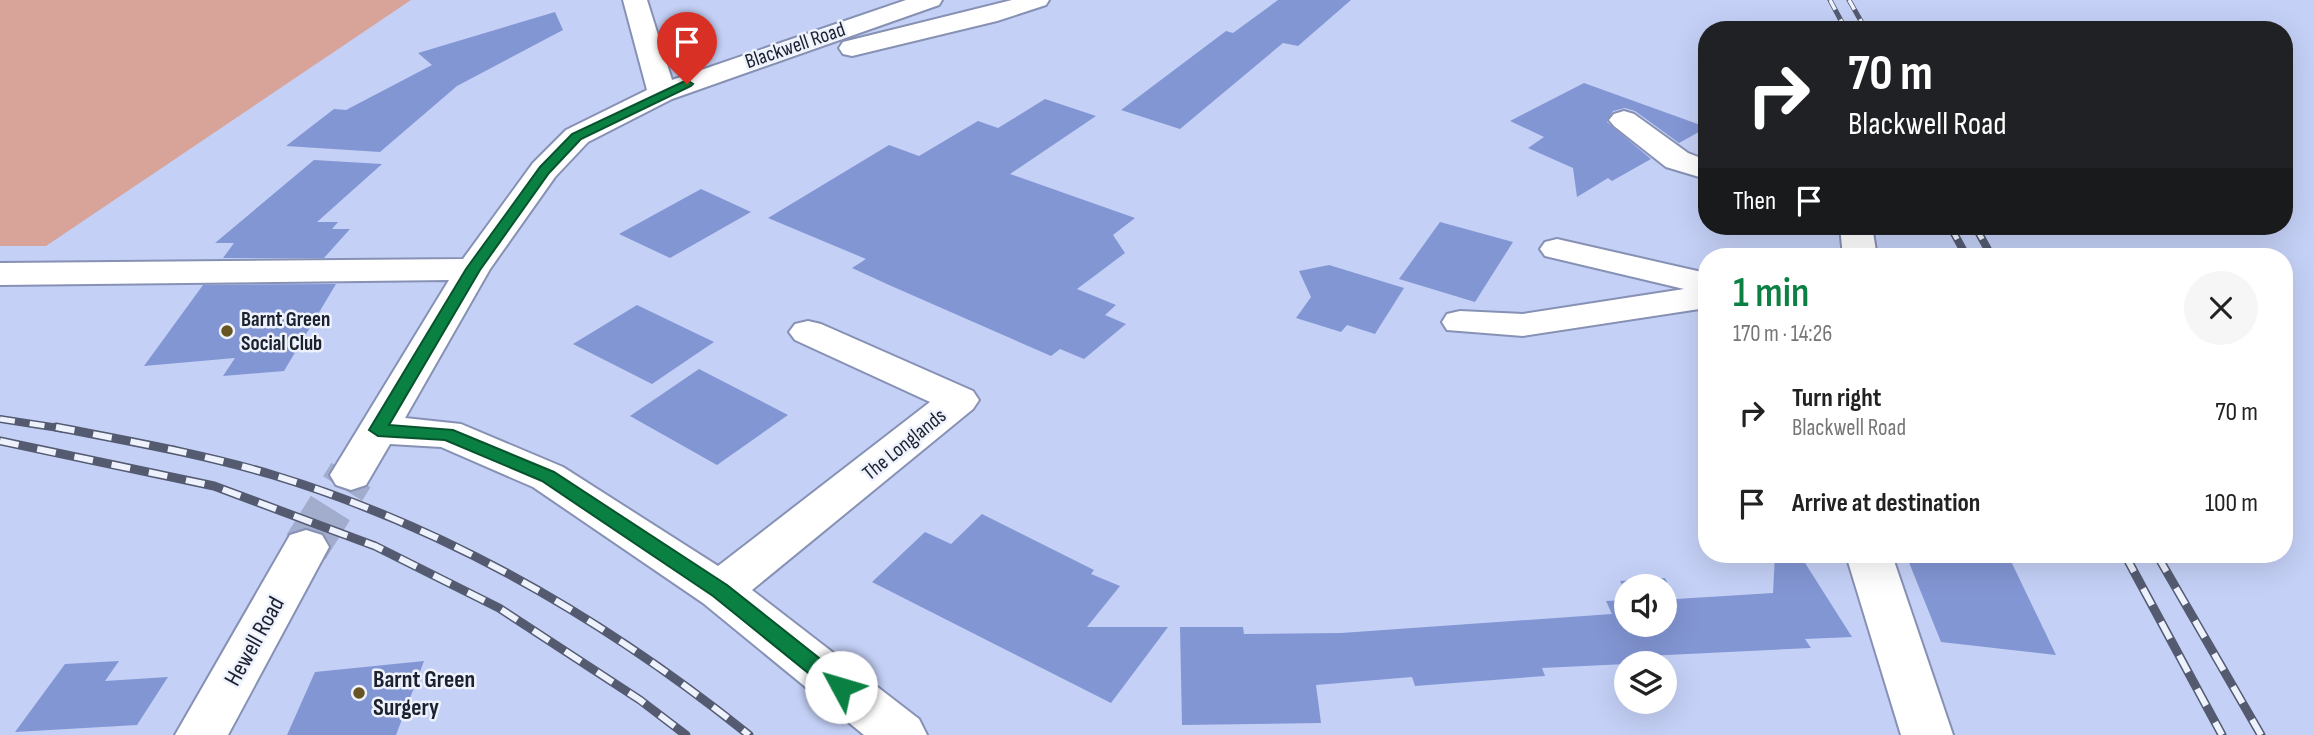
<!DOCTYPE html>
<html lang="en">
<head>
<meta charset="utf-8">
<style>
  :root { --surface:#fff; --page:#f6f6f6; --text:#222; --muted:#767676; --accent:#0b8043 }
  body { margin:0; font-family:"Sofia Sans Condensed",sans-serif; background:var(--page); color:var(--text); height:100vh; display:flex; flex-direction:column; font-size:26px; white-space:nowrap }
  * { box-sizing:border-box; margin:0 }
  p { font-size:23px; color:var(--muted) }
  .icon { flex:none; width:38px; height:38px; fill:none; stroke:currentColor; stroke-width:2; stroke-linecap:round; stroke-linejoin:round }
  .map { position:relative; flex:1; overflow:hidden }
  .side { position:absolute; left:1698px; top:248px; width:595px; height:315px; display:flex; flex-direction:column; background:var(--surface); border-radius:28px; box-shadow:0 7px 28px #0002 }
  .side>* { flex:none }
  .banner { position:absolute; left:1698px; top:21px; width:595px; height:214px; border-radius:28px; box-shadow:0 7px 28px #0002; background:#202124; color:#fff; overflow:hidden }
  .fabs { position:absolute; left:1614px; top:574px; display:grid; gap:14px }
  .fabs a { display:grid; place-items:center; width:63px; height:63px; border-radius:50%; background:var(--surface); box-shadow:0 7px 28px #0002; font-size:35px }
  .pin { position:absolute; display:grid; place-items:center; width:60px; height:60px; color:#fff; margin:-72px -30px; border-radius:50% 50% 50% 0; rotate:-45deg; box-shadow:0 0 7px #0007 }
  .pin .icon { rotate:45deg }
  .me { position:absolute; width:77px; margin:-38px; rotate:309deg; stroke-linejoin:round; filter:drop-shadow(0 0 5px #0008) }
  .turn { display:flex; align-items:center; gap:24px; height:147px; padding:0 35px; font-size:32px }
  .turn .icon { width:91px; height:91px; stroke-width:2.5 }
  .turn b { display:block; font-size:49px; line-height:60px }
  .then { display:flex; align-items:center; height:66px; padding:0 35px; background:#0003; gap:14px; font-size:26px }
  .round { display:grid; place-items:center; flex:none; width:74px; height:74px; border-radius:37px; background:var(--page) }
  .headline { display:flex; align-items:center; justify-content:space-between; height:119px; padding:0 35px }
  h1 { font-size:42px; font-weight:600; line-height:52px; color:var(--accent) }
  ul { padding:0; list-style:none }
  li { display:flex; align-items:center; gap:21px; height:91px; padding:0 35px }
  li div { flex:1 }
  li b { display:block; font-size:26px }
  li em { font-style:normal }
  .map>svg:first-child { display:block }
  .green { fill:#d8a399 }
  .building { fill:#8396d4 }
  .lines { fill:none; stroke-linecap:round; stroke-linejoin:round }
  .minor-tunnel { stroke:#a2adce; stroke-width:46; stroke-dasharray:46 23; stroke-linecap:butt }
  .minor-casing { stroke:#8691b4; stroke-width:4 }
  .minor { fill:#fff; fill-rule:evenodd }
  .rail-far2-casing { stroke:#545b71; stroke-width:5 }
  .rail-far1-casing { stroke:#545b71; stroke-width:8 }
  .rail-casing { stroke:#545b71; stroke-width:9 }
  .rail-far2 { stroke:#eef2fd; stroke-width:3.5; stroke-dasharray:11; stroke-linecap:butt }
  .rail-far1 { stroke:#eef2fd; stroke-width:5; stroke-dasharray:15; stroke-linecap:butt }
  .rail { stroke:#eef2fd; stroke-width:6; stroke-dasharray:19; stroke-linecap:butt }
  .route { fill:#0b8043; stroke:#07532c; stroke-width:2 }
  .poi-dot { fill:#675623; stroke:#eef2fd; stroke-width:2.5 }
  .labels { text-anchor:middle; stroke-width:5; stroke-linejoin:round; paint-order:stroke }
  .street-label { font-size:21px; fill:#1c212f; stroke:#eef2fd }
  .poi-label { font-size:21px; font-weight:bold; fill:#1c212f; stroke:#eef2fd; text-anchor:start }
  .near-street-label { font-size:24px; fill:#1c212f; stroke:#eef2fd }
  .near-poi-label { font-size:24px; font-weight:bold; fill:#1c212f; stroke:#eef2fd; text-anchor:start }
</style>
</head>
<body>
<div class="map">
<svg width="2314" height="735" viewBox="0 0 2314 735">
  <rect width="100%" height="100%" fill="#c4d0f6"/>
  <path class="green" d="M0,0H411L46,246H0Z"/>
  <path class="building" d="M1278,0H1351L1298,46L1283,43L1180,129L1121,110L1226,31L1233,33Z
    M555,12L563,30L457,86L380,152L286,146L334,109L346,110L432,65L418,53Z
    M1584,83L1706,127V128L1679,143L1635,111L1625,108L1613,111L1607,122L1651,159L1612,181L1608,178L1577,197L1573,168L1528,148L1544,137L1510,121Z
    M1045,99L1096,116L1010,174L1135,218L1113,235L1125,253L1077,289L1116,305L1105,315L1126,324L1084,359L1060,349L1051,356L889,285L852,268L866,259L768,218L889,145L919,156L978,121L998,128Z
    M314,160L382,164L317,222H338L332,229H350L324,258H223L234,243H215Z
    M701,189L751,212L670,258L619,234Z
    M1440,222L1513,242L1475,302L1399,279Z
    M1329,265L1404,288L1375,334L1347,325L1341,332L1296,318L1311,297L1299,271Z
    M336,284L284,371L223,376L235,358L144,366L203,285Z
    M637,305L714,342L652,384L573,344Z
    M699,369L788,415L717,465L630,416Z
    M982,514L1094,570L1091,574L1120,586L1087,627H1168L1111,703L872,582L925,532L951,544Z
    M1775,555H1800L1852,637L1805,639L1811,648L1626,657V664L1542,668L1545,676L1415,686L1412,677L1316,685L1321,723L1182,725L1180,627H1243L1244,634L1341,633L1612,614L1606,601L1626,600V625H1664V586H1626V592L1620,581L1665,578L1676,599L1773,593Z
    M1906,555H2008L2056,655L1941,642Z
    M119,661L105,681L168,677L137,725L15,732L65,664Z
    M424,661L396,735H287L315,672Z"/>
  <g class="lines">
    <path class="minor-tunnel" d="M306,547L351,475"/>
    <g class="minor-casing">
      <path id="minor" d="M623,0H647L672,80L906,0H942L939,5L672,99L588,142L555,177L490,269L405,418L461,424L563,467L718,566L930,402L795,340L789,332L795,324L808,321L821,324L973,391L979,400L973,409L752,590L919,719L927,735H864L703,603L533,487L441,447L390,444L366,485L351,490L336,485L330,475L449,280L0,285V263L463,259L533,163L566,130L647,90Z
        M1012,0H1049L1046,5L997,21L852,56L843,54L839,48L843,42Z
        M1624,111L1634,114L1688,153L1706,160V179L1666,167L1614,126L1609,120L1614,114Z
        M1840,226H1872L1877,257H1843Z
        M1557,239L1706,273V308L1523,336L1447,330L1442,322L1447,314L1460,311L1523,314L1684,289L1545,256L1540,249L1545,242Z
        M306,530L322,535L329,547L228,735H175L290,535Z
        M1846,555H1892L1953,735H1901Z"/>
    </g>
    <use href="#minor" class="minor"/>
    <g class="rail-far2-casing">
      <path id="rail-far2" d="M1830,0L1846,30
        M1849,0L1866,30"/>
    </g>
    <g class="rail-far1-casing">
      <path id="rail-far1" d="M1950,226L1967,257
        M1975,226L1992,257
        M0,419L65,429"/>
    </g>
    <g class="rail-casing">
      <path id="rail" d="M56,427C128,441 203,454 273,475C448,528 607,621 749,735
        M0,441L214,486L375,546L499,608L640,700L686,735
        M2125,555L2222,735
        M2157,555L2261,735"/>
    </g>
    <use href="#rail-far2" class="rail-far2"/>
    <use href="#rail-far1" class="rail-far1"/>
    <use href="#rail" class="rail"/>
  </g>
  <path class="route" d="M687,80L693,84L691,86L581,139L549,173L480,270L389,425L453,430L554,472L727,585L848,681L851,687L848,693L841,695L833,693L713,596L542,481L445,440L378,436L369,430L466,269L540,167L572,134Z"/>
  <g class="poi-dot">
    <circle cx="227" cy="331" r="7"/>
    <circle cx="359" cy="693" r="7"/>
  </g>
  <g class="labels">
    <g class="street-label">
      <text transform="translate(795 45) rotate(-19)" y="7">Blackwell Road</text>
      <text transform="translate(904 444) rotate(-39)" y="7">The Longlands</text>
    </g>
    <g class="poi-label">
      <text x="241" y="326">Barnt Green<tspan x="241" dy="24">Social Club</tspan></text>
    </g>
    <g class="near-street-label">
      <text transform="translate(254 641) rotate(-61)" y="8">Hewell Road</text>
    </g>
    <g class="near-poi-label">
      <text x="373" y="687">Barnt Green<tspan x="373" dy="28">Surgery</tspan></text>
    </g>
  </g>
</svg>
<div class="fabs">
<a><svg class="icon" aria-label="sound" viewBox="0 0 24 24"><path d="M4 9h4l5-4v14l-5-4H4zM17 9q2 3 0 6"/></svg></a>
<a><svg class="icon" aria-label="layers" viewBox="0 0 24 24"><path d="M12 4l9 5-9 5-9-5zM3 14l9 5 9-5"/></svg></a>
</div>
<div class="pin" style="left:687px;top:84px;background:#d93025"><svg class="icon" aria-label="arrive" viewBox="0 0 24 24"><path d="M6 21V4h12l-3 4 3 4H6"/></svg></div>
<svg class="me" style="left:841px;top:687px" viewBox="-20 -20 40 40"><circle r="19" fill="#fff"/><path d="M0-13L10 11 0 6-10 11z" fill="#0b8043"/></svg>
<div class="banner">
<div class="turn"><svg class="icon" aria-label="right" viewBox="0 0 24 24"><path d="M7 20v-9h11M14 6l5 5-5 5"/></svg><div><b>70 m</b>Blackwell Road</div></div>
<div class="then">Then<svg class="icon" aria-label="arrive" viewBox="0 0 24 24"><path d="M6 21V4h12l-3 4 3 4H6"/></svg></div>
</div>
<section class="side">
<div class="headline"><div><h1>1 min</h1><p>170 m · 14:26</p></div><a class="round"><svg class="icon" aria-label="close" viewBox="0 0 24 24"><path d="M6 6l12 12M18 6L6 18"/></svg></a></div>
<ul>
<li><svg class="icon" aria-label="right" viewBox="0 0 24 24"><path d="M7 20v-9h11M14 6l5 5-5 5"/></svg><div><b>Turn right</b><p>Blackwell Road</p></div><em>70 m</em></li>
<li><svg class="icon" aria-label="arrive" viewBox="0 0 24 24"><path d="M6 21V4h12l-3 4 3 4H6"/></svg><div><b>Arrive at destination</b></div><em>100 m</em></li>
</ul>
</section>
</div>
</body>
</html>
